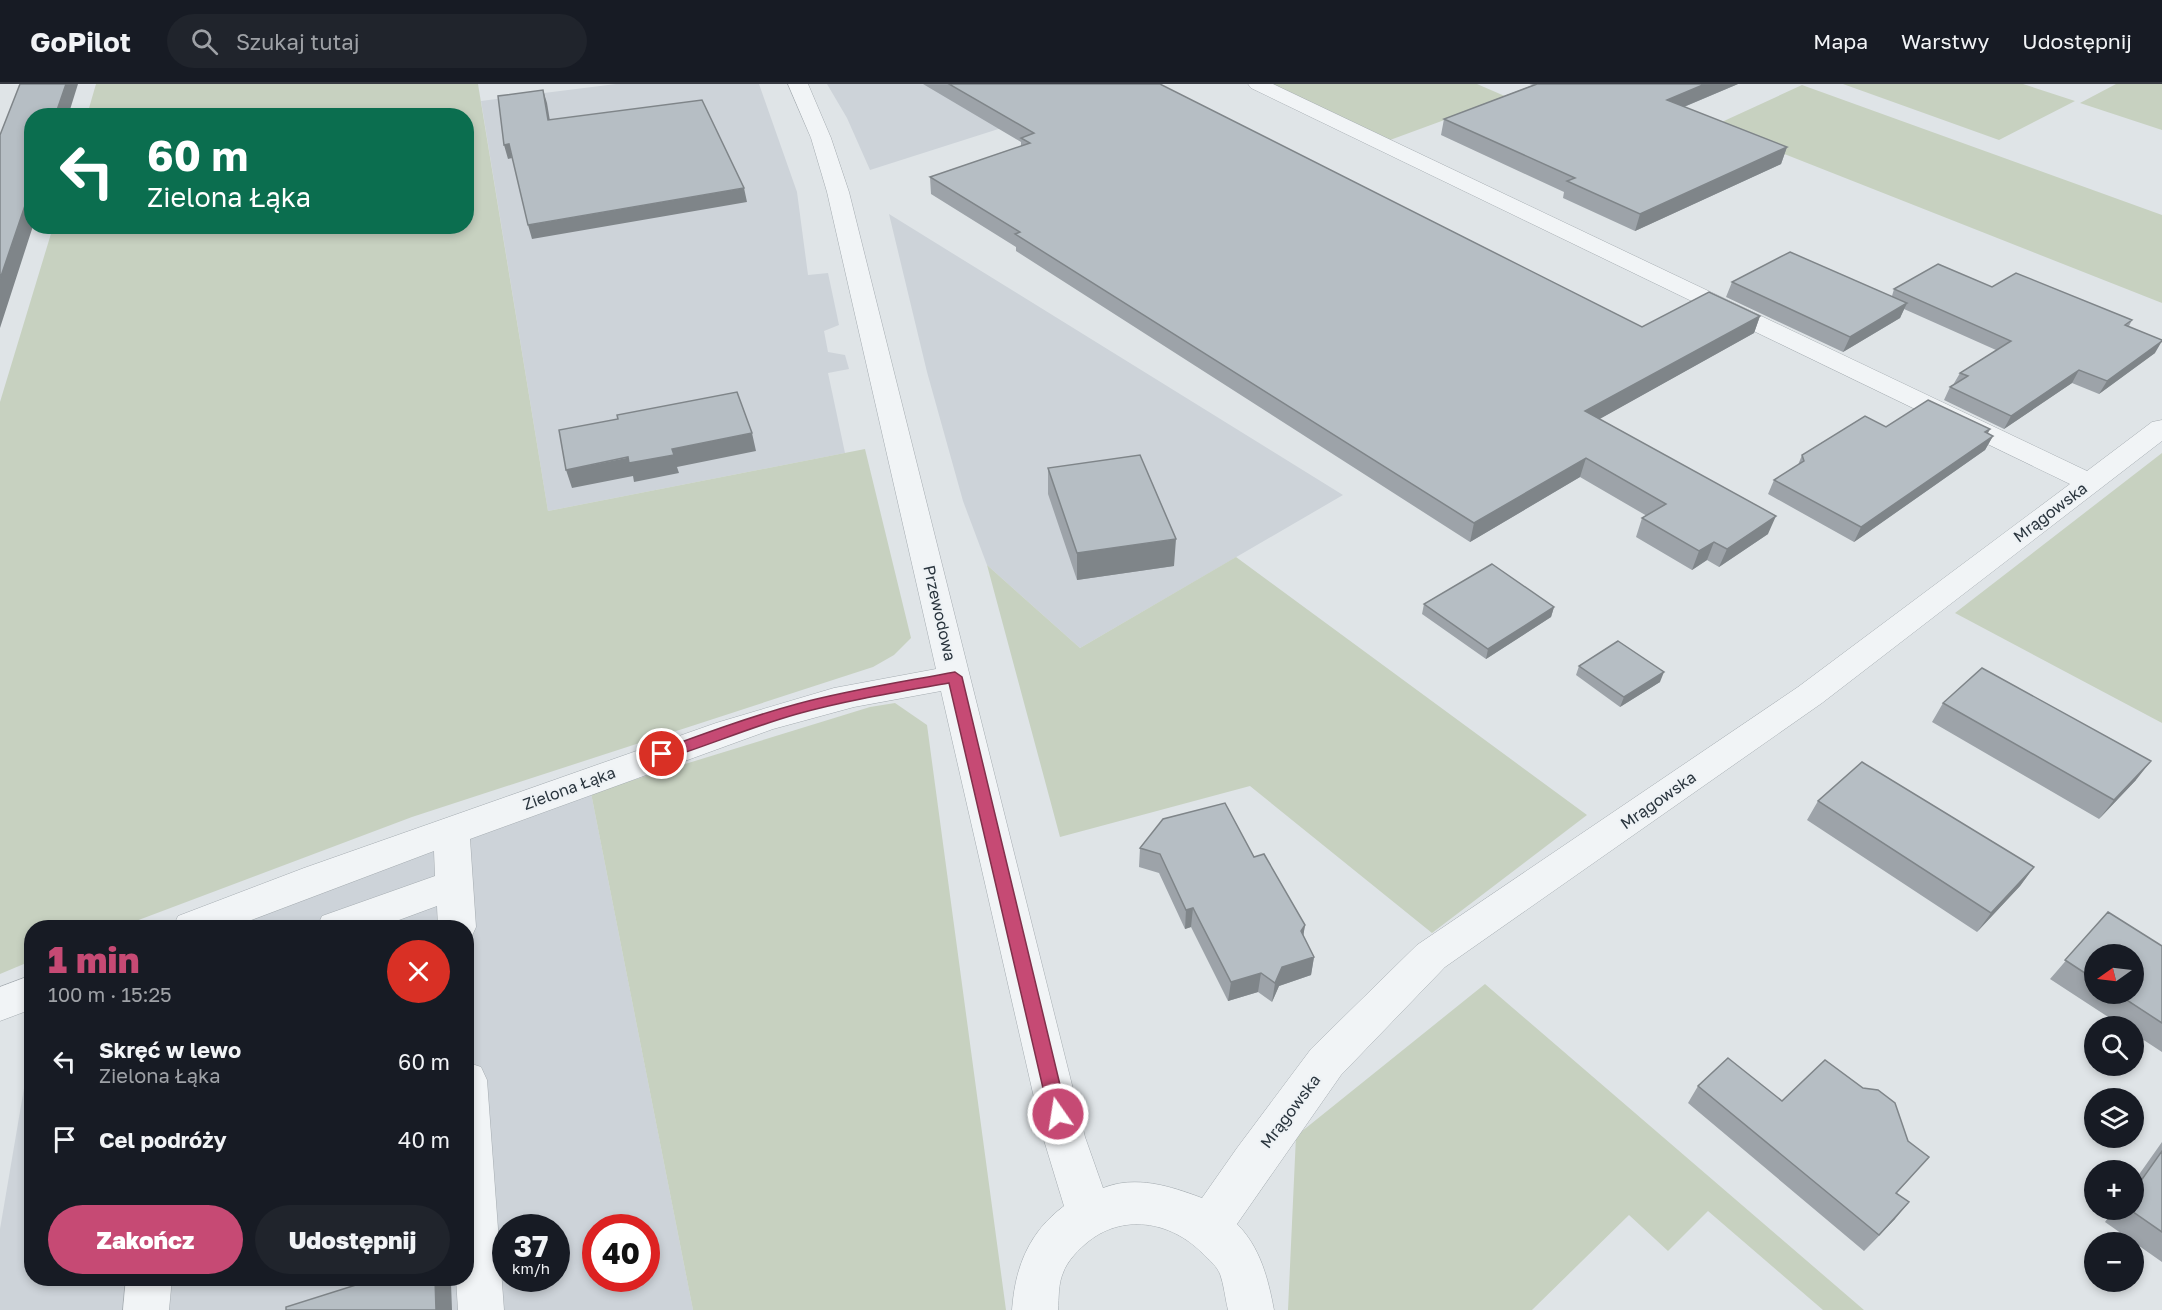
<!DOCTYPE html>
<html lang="pl">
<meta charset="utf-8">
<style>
body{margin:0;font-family:"Golos Text",sans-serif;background:#20242c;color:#f1f3f6;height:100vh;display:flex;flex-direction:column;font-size:22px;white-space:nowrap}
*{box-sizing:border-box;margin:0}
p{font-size:20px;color:#9ea1a6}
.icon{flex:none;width:33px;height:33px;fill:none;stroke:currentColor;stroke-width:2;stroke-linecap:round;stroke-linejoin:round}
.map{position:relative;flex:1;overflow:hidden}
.side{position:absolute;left:24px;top:836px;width:450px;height:366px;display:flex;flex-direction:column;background:#171b24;border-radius:24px;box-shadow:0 3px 9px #0003}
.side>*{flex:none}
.guide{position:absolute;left:24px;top:24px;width:450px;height:126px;border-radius:24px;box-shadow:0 3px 9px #0003;background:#0b6e4f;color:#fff;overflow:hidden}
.needle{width:39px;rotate:256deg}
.fabs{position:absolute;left:2084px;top:860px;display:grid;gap:12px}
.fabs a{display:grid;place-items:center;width:60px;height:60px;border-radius:50%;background:#171b24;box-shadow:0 3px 9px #0003;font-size:30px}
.speed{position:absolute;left:492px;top:1130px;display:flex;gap:12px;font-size:30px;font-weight:700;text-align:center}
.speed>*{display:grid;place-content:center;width:78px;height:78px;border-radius:50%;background:#171b24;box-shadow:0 3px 9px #0003;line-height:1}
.speed small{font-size:15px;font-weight:400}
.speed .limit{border:9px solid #d22;background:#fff;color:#111}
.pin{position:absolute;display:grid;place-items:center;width:51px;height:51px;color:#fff;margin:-26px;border:3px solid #fff;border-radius:50%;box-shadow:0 2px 6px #0007}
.me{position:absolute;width:66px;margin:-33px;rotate:347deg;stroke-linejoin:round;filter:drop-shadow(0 0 4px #0008)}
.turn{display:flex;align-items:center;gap:21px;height:126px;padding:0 24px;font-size:27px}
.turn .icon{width:78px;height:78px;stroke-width:2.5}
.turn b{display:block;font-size:42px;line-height:51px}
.round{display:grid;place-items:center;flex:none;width:63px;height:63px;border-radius:32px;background:#20242c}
.overview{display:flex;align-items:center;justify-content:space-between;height:102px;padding:0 24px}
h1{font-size:36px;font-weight:800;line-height:45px;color:#c64a74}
.cta{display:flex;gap:12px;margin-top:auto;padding:12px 24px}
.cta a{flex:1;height:69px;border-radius:36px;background:#c64a74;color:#fff;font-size:24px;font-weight:800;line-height:69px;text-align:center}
.cta a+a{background:#20242c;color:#f1f3f6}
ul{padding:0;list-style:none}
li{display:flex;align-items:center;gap:18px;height:78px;padding:0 24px}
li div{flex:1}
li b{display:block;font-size:22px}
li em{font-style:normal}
header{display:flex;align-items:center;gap:36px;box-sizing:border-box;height:84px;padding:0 30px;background:#171b24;border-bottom:2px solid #363941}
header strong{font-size:28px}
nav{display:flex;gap:33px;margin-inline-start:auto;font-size:21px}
.search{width:420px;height:54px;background:#20242c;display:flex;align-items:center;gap:15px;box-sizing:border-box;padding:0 21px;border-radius:33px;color:#9ea1a6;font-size:22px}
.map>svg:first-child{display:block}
.built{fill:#cdd3d9;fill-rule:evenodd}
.green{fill:#c7d1c0}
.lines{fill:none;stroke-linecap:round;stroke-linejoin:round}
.minor-casing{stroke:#a5acb1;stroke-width:1}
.minor{fill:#f1f4f6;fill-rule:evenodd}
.wall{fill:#9da3a9;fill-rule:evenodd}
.shaded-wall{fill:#7f8589}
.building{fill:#b6bec4;stroke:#7f8589;stroke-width:1.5}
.route{fill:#c64a74;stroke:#81304b;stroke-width:1.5}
.labels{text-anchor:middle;stroke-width:4.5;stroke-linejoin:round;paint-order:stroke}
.street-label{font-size:16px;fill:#29343d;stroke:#eef2f5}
</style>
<header>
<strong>GoPilot</strong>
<div class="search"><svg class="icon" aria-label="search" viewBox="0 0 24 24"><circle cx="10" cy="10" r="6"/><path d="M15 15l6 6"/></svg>Szukaj tutaj</div>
<nav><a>Mapa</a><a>Warstwy</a><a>Udostępnij</a></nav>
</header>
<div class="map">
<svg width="2162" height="1226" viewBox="0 0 2162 1226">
<rect width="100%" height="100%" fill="#dfe4e7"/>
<path class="built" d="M616 0H759L797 108 808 191 828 189 839 241 824 247 828 268 845 271 849 285 828 289 845 369 548 427 481 17Z
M827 0H1003L1052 28 870 86 847 34Z
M889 130 1343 411 1080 564 987 481 963 417 927 288Z
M591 709 693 1226H0V1145L31 963 32 1194H466V843H229L278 820ZM506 1143H556V1194H506ZM596 1143H646V1194H596Z"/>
<path class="green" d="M96 0H478L548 427 865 365 911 554 894 571 873 583 412 733 120 843H32L31 877 0 890V318L53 143 466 142V32L87 31Z
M1272 0H1477L1507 13 1390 56Z
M1843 0H2023L2075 17 1999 56Z
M2116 0H2162V46L2080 19Z
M1802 1 2162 131V219L1713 42Z
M2162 369V639L1955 529Z
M1236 473 1587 731 1432 849 1250 702 1060 753 987 481 1080 564Z
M895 619 927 641 1006 1226H693L591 709 870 623Z
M1485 900 1864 1226H1823L1708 1127 1668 1167 1629 1131 1532 1226H1288L1296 1052Z"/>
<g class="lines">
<g class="minor-casing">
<path id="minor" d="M788 0H808L831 54 849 108 1085 1053 1103 1104C1136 1091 1170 1102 1202 1114L1237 1064 1311 965 1417 861 1798 603 2070 400 1251 4 1248 0H1273L2087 387 2152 338 2162 336V357L1822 619 1445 883 1341 991 1237 1140C1260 1163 1268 1194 1274 1226H1228C1225 1214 1224 1201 1220 1190 1217 1183 1211 1177 1205 1172 1175 1139 1126 1128 1089 1157 1079 1165 1067 1177 1063 1189 1058 1200 1059 1214 1058 1226H1012C1015 1183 1029 1148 1064 1122L1043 1053 941 607 854 623 773 645 470 755 476 843 471 854 466 855V843H438L437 822 380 843H317L322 832 435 792 434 767 233 843H173L178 832 304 784 716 639 834 604 936 585 827 108 811 54Z
M32 891V925L0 937V903Z
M466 978 481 983 487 996 504 1226H458L456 1194H466Z
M126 1194H172L169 1226H123Z"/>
</g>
<use href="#minor" class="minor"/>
</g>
<path class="wall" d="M923 0H1160L1642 243 1760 232 1754 249 1599 335 1768 450 1719 483 1707 476 1692 486 1636 453 1642 434 1647 432 1580 393 1470 458 1016 167V163L931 110 930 93 1021 62V58Z
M1529 0H1738L1684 23 1787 63 1781 80 1635 147 1563 114 1564 108 1441 51 1444 35 1533 1Z
M1732 198 1892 212 1894 205 1992 203 2132 236 2129 242 2155 269 2099 310 2072 299 2004 345 1944 316 1950 303 1953 301 1960 289 1996 266 1904 225 1900 234 1843 268 1726 213Z
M1886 343 1988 349 1993 352 1985 366 1854 458 1768 410 1774 396 1798 381 1802 371Z
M1048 384 1174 482 1077 496 1048 410Z
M1424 520 1554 523 1551 533 1486 575 1422 530Z
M1579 582 1660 598 1620 623 1576 591Z
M1943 619 2136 696 2099 735 1932 638Z
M1818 717 2034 783 2020 802 1977 848 1807 736Z
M1140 764 1254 773 1305 841 1303 852 1314 873 1311 891 1279 902 1272 918 1258 908 1228 917 1191 843 1185 845 1159 789 1139 783Z
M2108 828 2162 862V968L2133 949V942H2122L2050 895ZM2094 870H2133V909H2094Z
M1698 1002 1782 1017 1863 1004 1914 1090 1897 1109 1895 1135 1864 1167 1688 1019Z
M2162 1058V1178L2105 1138 2114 1125H2133V1099Z"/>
<path class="shaded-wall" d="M66 0H78L68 32H55Z
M1705 0H1738L1662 32 1667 16Z
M543 6 547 19 552 49 548 36Z
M509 60 512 74 508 75 504 61Z
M1787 63 1781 80 1635 147 1640 130Z
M32 101V142H33L0 244V195Z
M744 104 747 118 532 155 528 141Z
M1907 219 1900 234 1843 268 1850 253Z
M1760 232 1754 249 1580 346 1585 327Z
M2162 257 2155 269 2099 310 2107 297Z
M2079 286 2072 299 2004 345 2011 332Z
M1990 345 1983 359 1993 352 1985 366 1854 458 1861 443Z
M752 349 756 367 677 383 679 389 634 398 633 392 572 404 566 386Z
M1586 374 1580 393 1470 458 1474 439Z
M1776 432 1768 450 1719 483 1727 465Z
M1176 455 1174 482 1077 496V469Z
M1714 458 1707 476 1692 486 1699 467Z
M1554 523 1551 533 1486 575 1488 565Z
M1664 588 1660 598 1620 623 1624 613Z
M2151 677 2136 696 2099 735 2114 716Z
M2034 783 2020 802 1977 848 1991 829Z
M1193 824 1191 843 1185 845 1186 826Z
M1305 841 1302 860 1301 847Z
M1314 873 1311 891 1279 902 1272 918 1275 899 1282 883Z
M1261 889 1258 908 1228 917 1231 898Z
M1909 1118 1895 1135 1864 1167 1879 1151Z
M435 1194H447L451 1199 452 1226H436Z"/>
<path class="building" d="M20 0H66L55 32H32V101L0 195V51Z
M949 0H1160L1642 243 1709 208 1760 232 1585 327 1776 432 1727 465 1714 458 1699 467 1642 434 1666 420 1586 374 1474 439 1015 150 1020 148 930 93 1030 59 1021 54 1034 49Z
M1537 0H1705L1667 16 1787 63 1640 130 1567 97 1575 94 1444 35Z
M543 6 548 36 702 16 744 104 528 141 509 60 504 61 498 12Z
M1790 168 1907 219 1850 253 1732 198Z
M1938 180 1992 203 2016 189 2132 236 2125 241 2162 256V257L2107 297 2079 286 2011 332 1950 303 1968 292 1960 289 2011 257 1894 205Z
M737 308 752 349 672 365 674 371 629 379 628 373 566 386 559 346 618 335 617 331Z
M1928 316 1990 345 1985 348 1993 352 1861 443 1774 396 1804 377 1802 371 1865 332 1886 343Z
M1140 371 1176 455 1077 469 1048 384Z
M1492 480 1554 523 1488 565 1424 520Z
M1618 557 1664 588 1624 613 1579 582Z
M1982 584 2151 677 2114 716 1943 619Z
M1862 678 2034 783 1991 829 1818 717Z
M1225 719 1254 773 1264 770 1305 841 1301 847 1314 873 1282 883 1275 899 1261 889 1231 898 1193 824 1186 826 1160 770 1140 764 1163 735Z
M2108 828 2162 862V939L2116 909H2133V870H2094V895L2065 876Z
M1728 974 1782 1017 1825 976 1863 1004 1878 1006 1895 1019 1908 1057 1929 1073 1896 1109 1909 1118 1879 1151 1698 1002Z
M2162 1067V1148L2129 1125H2133V1108Z
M378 1194H435L436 1226H286V1223Z"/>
<path class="route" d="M955 588 962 593 1067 1030 1064 1036 1058 1038 1052 1036 1049 1030 949 599C898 608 847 616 797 630 751 643 707 662 662 676L655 670 657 667C703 650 749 633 797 620 849 606 902 598 955 588Z"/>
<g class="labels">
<g class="street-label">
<text transform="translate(2050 428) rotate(-37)" y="6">Mrągowska</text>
<text transform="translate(940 529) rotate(77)" y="6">Przewodowa</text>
<text transform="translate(569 704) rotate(-20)" y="6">Zielona Łąka</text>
<text transform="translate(1658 716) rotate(-35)" y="6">Mrągowska</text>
<text transform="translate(1290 1027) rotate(-53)" y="6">Mrągowska</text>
</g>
</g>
</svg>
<div class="fabs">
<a><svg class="needle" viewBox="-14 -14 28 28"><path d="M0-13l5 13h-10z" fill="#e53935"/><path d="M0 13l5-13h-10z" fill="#9ea1a6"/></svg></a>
<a><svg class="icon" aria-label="search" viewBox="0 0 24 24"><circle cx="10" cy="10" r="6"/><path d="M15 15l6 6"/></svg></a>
<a><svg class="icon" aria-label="layers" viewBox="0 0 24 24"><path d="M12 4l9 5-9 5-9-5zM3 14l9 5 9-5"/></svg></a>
<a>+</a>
<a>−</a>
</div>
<div class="speed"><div>37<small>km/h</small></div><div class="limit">40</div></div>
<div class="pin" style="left:662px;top:670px;background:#d93025"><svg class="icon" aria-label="arrive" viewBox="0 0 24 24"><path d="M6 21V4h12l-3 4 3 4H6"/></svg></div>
<svg class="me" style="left:1058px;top:1030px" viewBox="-20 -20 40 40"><circle r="17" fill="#c64a74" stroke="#fff" stroke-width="3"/><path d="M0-11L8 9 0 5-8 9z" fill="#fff"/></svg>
<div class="guide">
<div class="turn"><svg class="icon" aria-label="left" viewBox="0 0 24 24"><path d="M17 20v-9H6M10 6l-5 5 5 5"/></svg><div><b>60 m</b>Zielona Łąka</div></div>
</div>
<section class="side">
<div class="overview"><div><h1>1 min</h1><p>100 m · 15:25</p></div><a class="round" style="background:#d93025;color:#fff"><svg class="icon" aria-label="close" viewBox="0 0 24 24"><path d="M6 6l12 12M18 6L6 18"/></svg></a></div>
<ul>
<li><svg class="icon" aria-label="left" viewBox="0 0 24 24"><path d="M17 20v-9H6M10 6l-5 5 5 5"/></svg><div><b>Skręć w lewo</b><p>Zielona Łąka</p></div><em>60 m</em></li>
<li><svg class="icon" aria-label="arrive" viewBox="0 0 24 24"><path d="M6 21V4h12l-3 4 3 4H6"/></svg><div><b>Cel podróży</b></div><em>40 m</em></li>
</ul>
<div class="cta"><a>Zakończ</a><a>Udostępnij</a></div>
</section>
</div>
